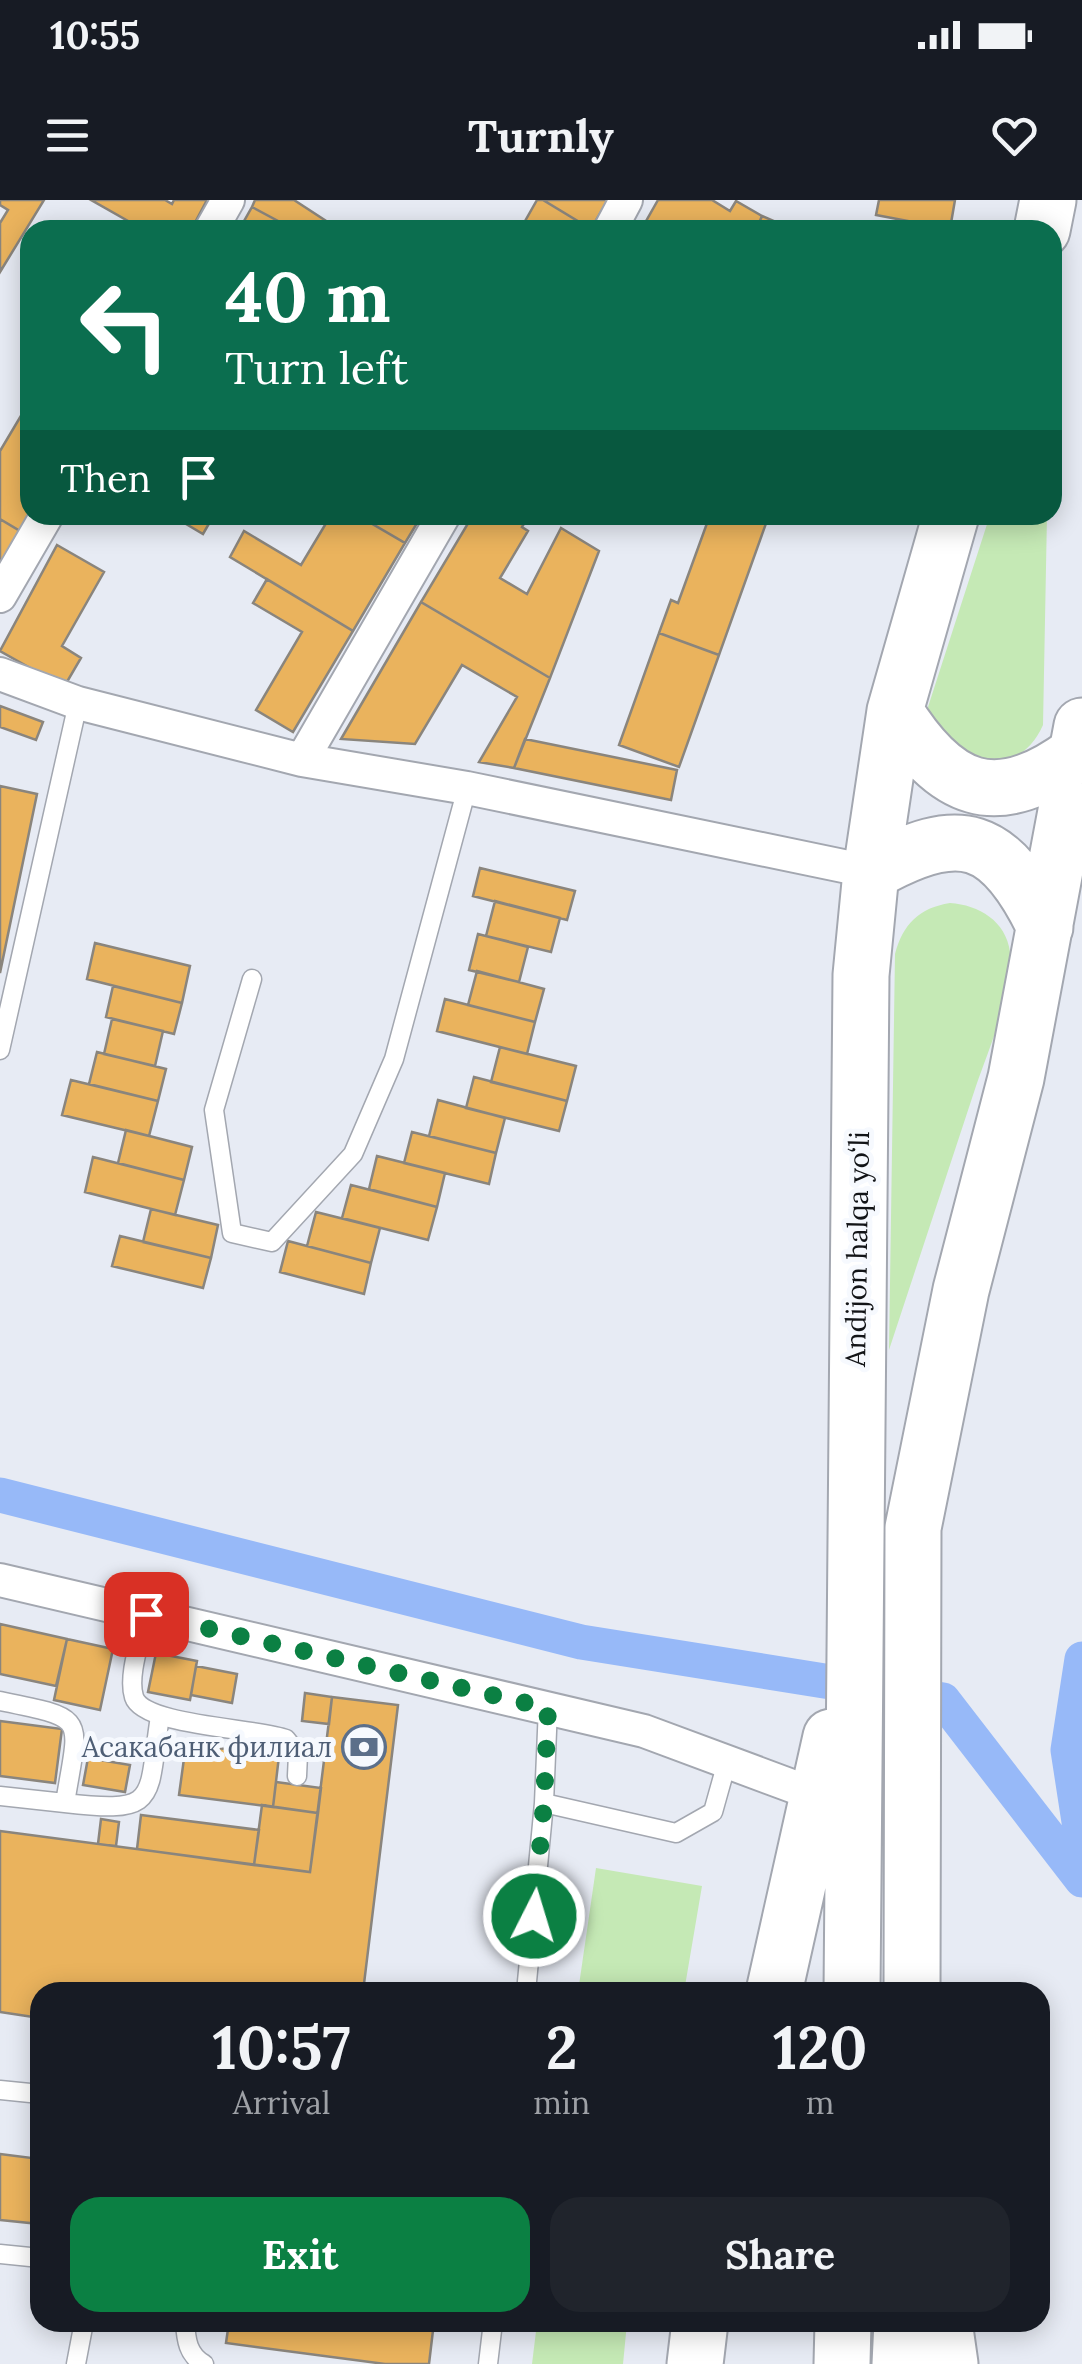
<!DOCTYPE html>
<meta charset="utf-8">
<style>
body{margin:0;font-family:Lora,serif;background:#20242c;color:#f1f3f6;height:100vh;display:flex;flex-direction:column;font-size:38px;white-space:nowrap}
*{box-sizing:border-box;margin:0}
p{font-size:32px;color:#9ea1a6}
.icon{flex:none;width:55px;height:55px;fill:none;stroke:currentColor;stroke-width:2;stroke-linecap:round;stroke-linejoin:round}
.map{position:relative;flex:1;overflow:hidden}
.drawer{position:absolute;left:30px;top:1782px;width:1020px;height:350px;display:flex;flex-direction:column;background:#171b24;border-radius:30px;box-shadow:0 5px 25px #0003}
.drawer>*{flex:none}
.hud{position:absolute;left:20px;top:20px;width:1042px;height:305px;border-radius:30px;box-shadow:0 5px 25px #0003;background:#0b6e4f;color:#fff;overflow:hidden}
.pin{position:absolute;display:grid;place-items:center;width:85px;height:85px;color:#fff;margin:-42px;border-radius:20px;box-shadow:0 5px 15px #0006}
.me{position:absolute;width:110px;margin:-55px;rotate:5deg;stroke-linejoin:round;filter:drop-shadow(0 0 8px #0008)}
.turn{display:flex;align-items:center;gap:35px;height:210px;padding:0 40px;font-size:45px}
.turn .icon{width:130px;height:130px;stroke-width:2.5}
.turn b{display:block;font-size:70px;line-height:85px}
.then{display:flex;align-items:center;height:95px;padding:0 40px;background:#0003;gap:20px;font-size:38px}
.eta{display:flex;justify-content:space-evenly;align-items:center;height:170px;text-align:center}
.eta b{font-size:60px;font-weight:800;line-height:70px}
.cta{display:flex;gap:20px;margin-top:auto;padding:20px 40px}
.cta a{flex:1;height:115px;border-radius:30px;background:#0b8043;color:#fff;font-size:40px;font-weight:800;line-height:115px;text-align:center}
.cta a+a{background:#20242c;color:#f1f3f6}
.status{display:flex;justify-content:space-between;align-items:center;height:70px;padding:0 50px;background:#171b24;direction:ltr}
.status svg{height:28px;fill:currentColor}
header{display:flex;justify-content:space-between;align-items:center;height:130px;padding:0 40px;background:#171b24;font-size:45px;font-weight:800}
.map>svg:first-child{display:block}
.green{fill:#c5e9b5}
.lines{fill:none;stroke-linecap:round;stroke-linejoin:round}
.canal{stroke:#97b9f8;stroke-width:35}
.building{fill:#eab35d;stroke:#8a857d;stroke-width:2.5}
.lane-casing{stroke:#a3a7b0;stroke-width:21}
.street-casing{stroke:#a3a7b0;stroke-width:36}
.highway-casing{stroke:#a3a7b0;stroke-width:59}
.lane{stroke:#fff;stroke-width:18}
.street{stroke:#fff;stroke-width:32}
.highway{stroke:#fff;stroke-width:55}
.route{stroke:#0b8043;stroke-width:18;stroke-dasharray:0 32.4}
.labels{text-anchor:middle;stroke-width:10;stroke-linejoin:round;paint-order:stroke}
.street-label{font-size:28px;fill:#121417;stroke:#f6f9fe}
.service-label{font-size:28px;fill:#4e5e75;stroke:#f6f9fe;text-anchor:end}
</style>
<div class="status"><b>10:55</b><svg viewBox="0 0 49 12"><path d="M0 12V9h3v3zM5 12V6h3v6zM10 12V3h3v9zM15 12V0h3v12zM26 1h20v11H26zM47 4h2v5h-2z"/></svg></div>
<header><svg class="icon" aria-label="menu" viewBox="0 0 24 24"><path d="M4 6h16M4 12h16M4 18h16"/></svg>Turnly<svg class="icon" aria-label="heart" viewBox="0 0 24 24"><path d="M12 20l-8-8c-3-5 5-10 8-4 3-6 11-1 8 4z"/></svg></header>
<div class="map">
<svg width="1082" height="2164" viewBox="0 0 1082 2164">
<rect width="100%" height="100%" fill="#e7ebf4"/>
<path class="green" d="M990 315H1047L1043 525C1029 556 1010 561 978 566L930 523 928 507Z
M950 703C979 705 1006 721 1010 752 1015 789 988 851 976 886 947 974 918 1062 889 1150L895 754C903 724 919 708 950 703Z
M596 1668 702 1686 684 1792H578Z
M537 2123H627L623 2164H532Z"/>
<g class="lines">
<path class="canal" d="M0 1295 581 1442 943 1500 1082 1680
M1082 1459 1068 1550 1082 1641"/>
</g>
<path class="building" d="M0 0H44L0 72V23L8 10 0 5Z
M91 0H165L172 4 174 0H207L191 30H144Z
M255 0H294L340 30H295L252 7Z
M537 0H543L591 29 520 30Z
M543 0H608L591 29Z
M658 0H712L730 11 736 1 762 16 756 30H641Z
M879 0H955L950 29 876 15Z
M252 7 295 30H239Z
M762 16 794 30H756Z
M25 209 30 212V314L20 331 0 319V251Z
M171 315H214L203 334Z
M331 315H357L405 343 353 431 230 357 244 331 301 365Z
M357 315H422L405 343Z
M473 315H529L522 327 528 331 500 378 527 394 561 328 599 351 550 478 421 402Z
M710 315H769L719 455 659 433 671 400 678 403Z
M0 319 20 331 0 365Z
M57 345 104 372 62 446 81 458 64 487 0 451Z
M267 379 353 431 293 532 256 510 302 432 253 403Z
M421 402 550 478 514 568 479 562 517 497 462 465 415 544 341 539Z
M659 433 719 455 679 567 619 545Z
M0 506 43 522 36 540 0 527Z
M525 539 677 570 671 600 514 568Z
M0 586 37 594 0 773Z
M480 668 575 691 567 720 473 696Z
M495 701 560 718 551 752 486 736Z
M478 734 528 747 519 782 469 770Z
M95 743 190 766 182 803 87 779Z
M477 771 544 789 535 822 468 805Z
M113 786 182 803 174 834 106 817Z
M445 799 535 822 527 854 437 831Z
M112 819 163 831 155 866 104 854Z
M500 847 576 866 567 901 491 882Z
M97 852 166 869 158 901 89 884Z
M474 877 567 901 559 931 466 908Z
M71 880 158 901 149 936 62 915Z
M438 900 505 918 496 953 429 936Z
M126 930 192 947 184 980 118 963Z
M412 932 496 953 489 984 404 963Z
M377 956 445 973 437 1007 369 989Z
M93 957 184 980 175 1015 85 992Z
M351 985 437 1007 428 1040 342 1018Z
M151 1009 218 1025 211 1058 143 1042Z
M316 1012 380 1028 371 1063 307 1046Z
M120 1036 211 1058 203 1088 112 1066Z
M288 1041 371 1063 364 1094 280 1072Z
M0 1424 67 1439 56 1486 0 1474Z
M67 1439 113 1449 100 1510 54 1500Z
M156 1453 197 1461 190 1500 148 1492Z
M196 1466 237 1474 232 1503 191 1495Z
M305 1493 332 1497 329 1524 302 1521Z
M332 1497 398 1505 363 1792H40V1818L0 1812V1631L310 1672Z
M0 1521 62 1529 55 1583 0 1576Z
M186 1544 279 1556 273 1607 179 1595Z
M88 1558 130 1565 125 1592 83 1585Z
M276 1582 321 1588 318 1613 273 1607Z
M262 1605 318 1613 310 1672 254 1665Z
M141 1615 259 1630 254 1665 137 1649Z
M101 1619 119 1622 116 1646 98 1644Z
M0 1954 40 1959V2024L0 2020Z
M229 2122H434L429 2164H385L226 2143Z"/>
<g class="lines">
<g class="lane-casing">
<path id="lane" d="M252 779 214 910 232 1033 272 1042 353 954 394 859 467 588
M0 850 78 503
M146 1413C142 1436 127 1475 134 1497 143 1526 257 1528 286 1539L298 1554 297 1576
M0 1501C90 1519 79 1516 65 1603L0 1596
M65 1603C160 1614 147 1601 160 1516
M544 1603 676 1633 713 1612 727 1562
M526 1792 544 1603 548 1507
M0 1890 40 1894
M0 2054 40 2058
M185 2122C186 2140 188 2155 204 2164
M76 2164 84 2122
M488 2164 493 2122"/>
</g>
<g class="street-casing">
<path id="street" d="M211 30 228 0
M610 30 626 0
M0 396 47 315
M0 474 78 503 302 560 467 588 872 672
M302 560 444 315
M0 1380 644 1531 819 1596"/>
</g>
<g class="highway-casing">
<path id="highway" d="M1042 30 1048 0
M895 511C945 591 995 614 1076 554
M872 672C960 622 1000 634 1045 727
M774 1792 831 1537
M852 1792 861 775 871 672 895 511 951 315
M912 1792 913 1328 961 1090 1016 878 1082 526
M944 2122 950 2164
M695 2164 700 2122
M842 2164 843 2122
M900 2164 902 2122"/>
</g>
<use href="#lane" class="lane"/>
<use href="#street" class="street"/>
<use href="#highway" class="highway"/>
</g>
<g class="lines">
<path class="route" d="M146 1414 548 1508 544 1603 534 1716"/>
</g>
<defs>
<g id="bank-ring" transform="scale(2.25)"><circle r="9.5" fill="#f6f9fe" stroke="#5c6f8a" stroke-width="1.5"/><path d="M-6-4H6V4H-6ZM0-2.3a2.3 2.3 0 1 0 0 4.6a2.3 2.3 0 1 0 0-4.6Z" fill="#5c6f8a"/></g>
</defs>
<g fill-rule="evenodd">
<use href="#bank-ring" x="364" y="1547"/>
</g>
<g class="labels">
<g class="street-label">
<text transform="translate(857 1049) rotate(-89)" y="10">Andijon halqa yo‘li</text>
</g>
<g class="service-label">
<text x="332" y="1557">Асакабанк филиал</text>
</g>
</g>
</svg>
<div class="pin" style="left:146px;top:1414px;background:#d93025"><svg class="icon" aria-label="arrive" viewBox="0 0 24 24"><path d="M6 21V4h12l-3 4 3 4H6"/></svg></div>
<svg class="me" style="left:534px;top:1716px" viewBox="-20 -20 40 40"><circle r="17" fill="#0b8043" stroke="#fff" stroke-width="3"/><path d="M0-11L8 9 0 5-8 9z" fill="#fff"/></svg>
<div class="hud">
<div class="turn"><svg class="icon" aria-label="left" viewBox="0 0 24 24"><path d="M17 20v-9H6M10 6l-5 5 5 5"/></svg><div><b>40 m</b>Turn left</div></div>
<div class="then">Then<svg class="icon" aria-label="arrive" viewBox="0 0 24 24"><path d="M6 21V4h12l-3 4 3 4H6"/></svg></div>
</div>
<section class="drawer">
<div class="eta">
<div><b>10:57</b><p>Arrival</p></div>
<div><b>2</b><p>min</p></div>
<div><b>120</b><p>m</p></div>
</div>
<div class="cta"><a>Exit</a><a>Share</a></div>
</section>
</div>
